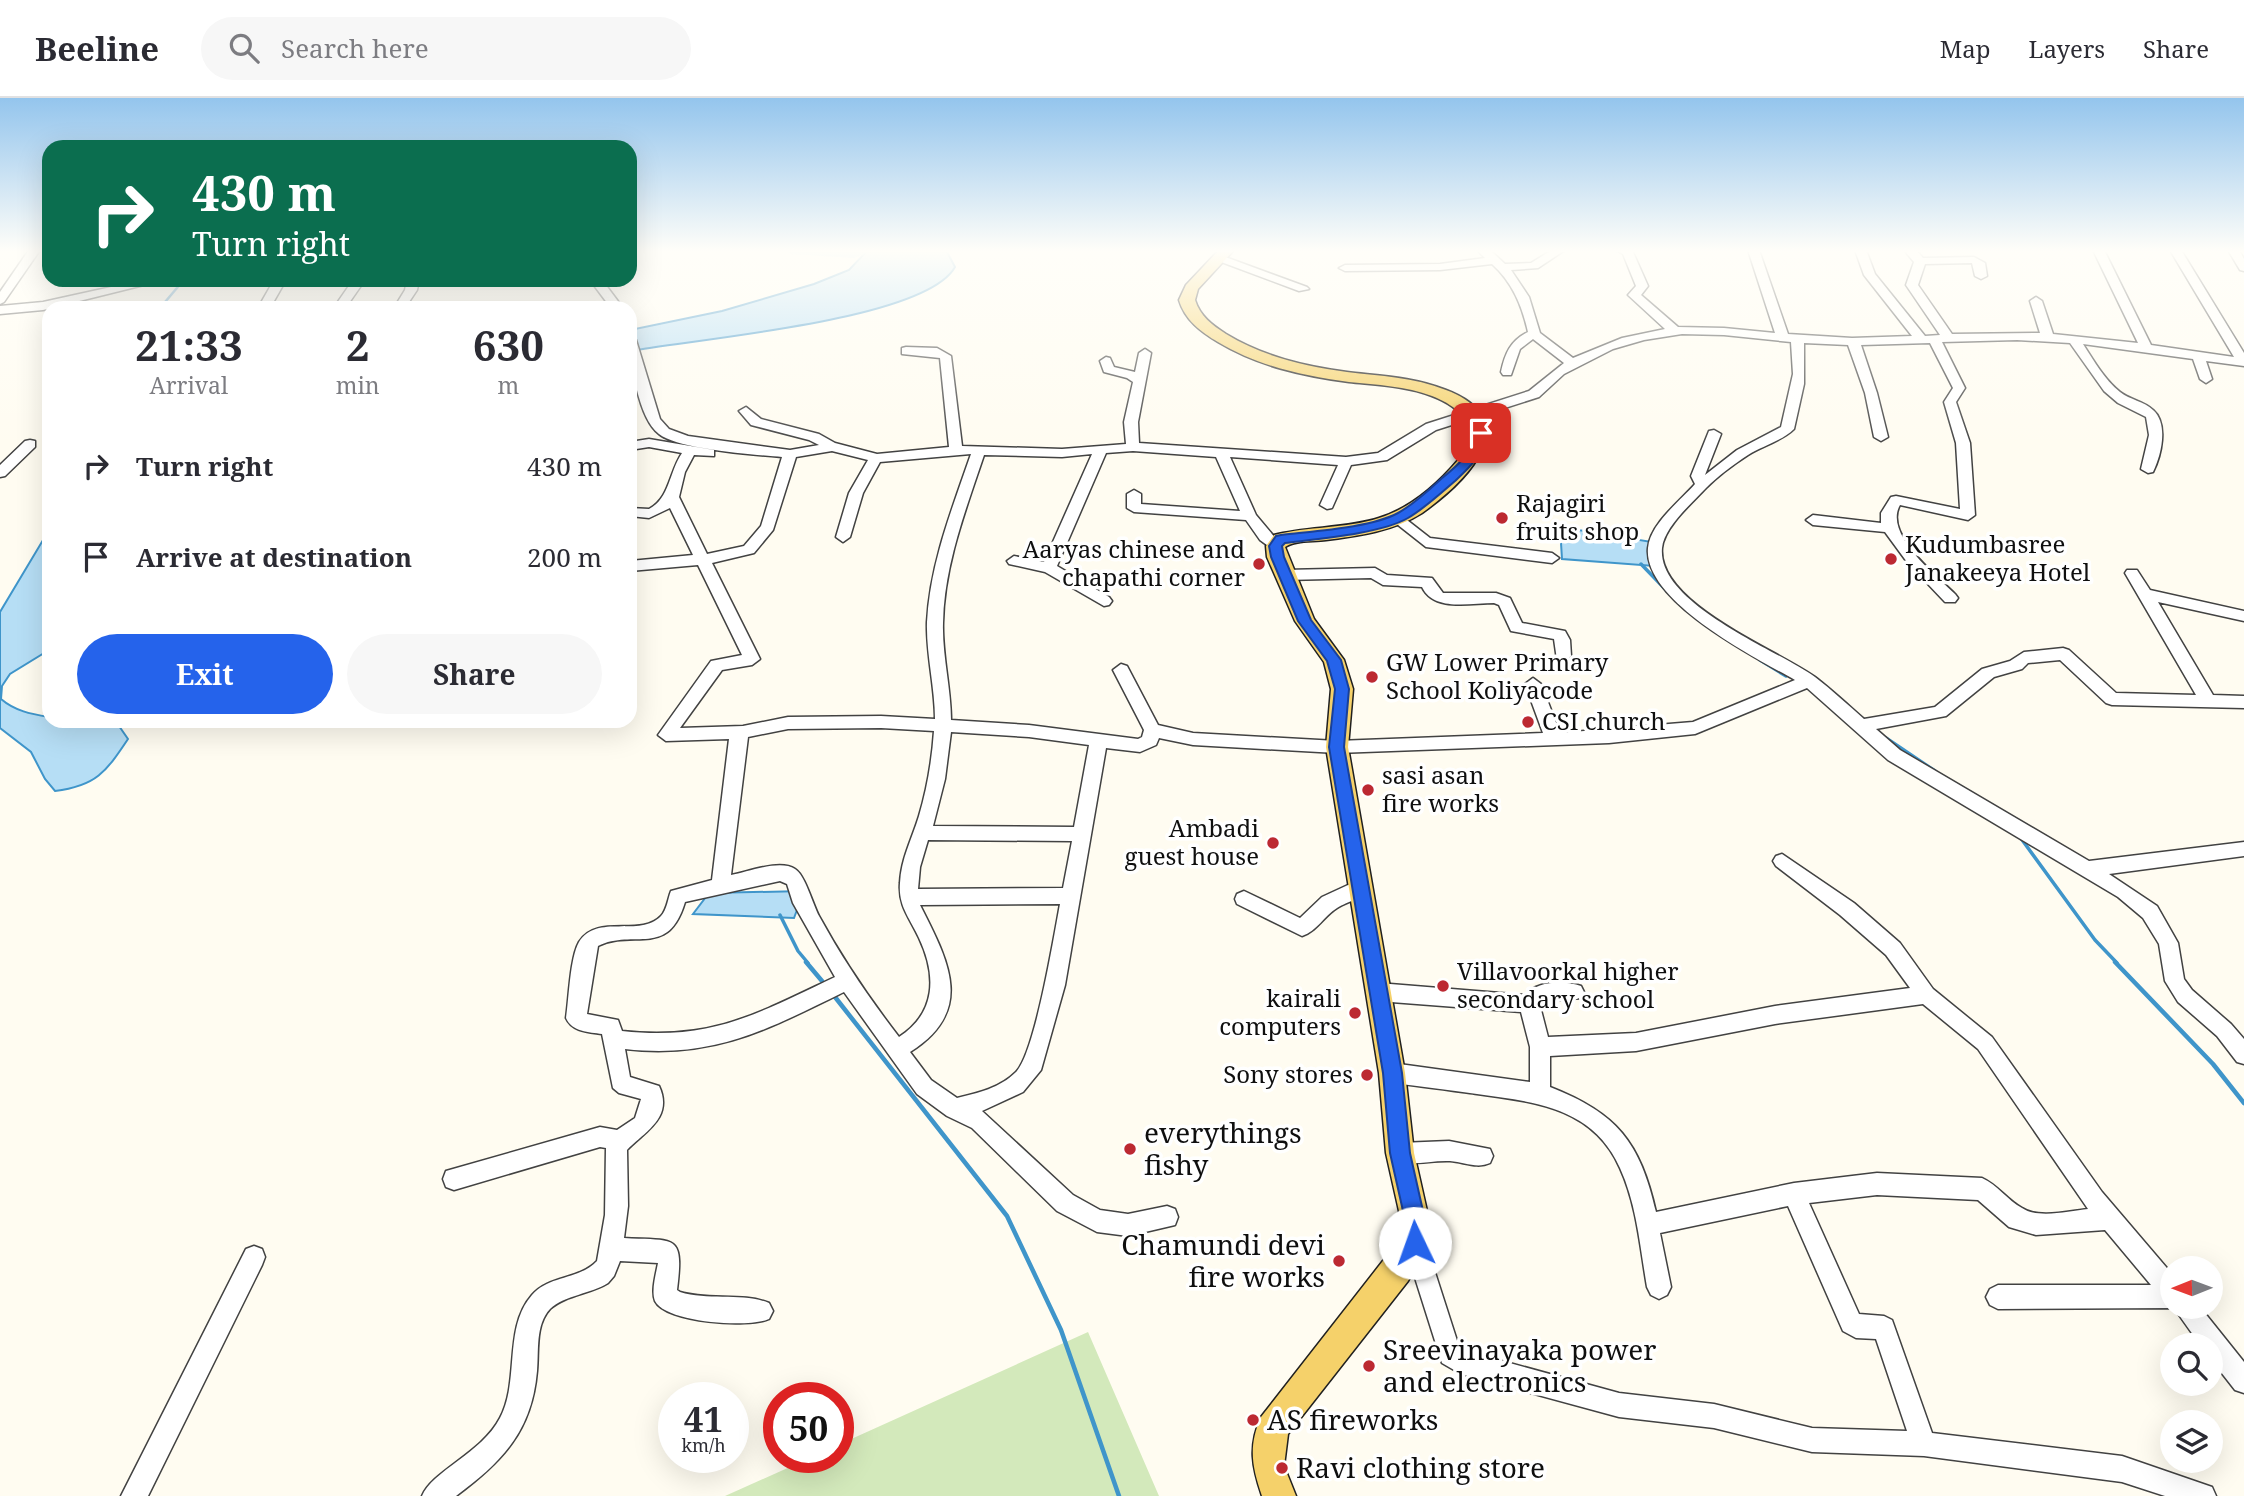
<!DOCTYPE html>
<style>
body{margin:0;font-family:"Noto Serif",serif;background:#f7f7f7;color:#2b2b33;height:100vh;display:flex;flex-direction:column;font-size:26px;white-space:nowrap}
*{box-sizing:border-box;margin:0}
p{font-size:23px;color:#7c7c81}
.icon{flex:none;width:38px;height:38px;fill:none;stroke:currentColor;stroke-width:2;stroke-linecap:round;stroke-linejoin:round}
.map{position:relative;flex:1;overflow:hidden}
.drawer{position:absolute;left:42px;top:203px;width:595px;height:427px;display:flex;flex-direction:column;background:#fff;border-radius:21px;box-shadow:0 7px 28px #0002}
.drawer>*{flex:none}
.banner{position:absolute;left:42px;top:42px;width:595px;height:147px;border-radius:21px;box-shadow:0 7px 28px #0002;background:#0b6e4f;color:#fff;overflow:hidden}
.needle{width:46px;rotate:269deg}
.controls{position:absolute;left:2160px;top:1158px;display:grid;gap:14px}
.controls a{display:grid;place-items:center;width:63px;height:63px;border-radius:50%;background:#fff;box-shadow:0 7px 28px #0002;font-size:35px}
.speed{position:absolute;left:658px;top:1284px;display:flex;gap:14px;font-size:35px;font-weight:700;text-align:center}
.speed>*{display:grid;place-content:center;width:91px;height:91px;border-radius:50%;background:#fff;box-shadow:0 7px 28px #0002;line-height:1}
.speed small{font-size:18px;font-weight:400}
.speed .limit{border:10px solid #d22;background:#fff;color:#111}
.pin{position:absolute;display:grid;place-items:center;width:60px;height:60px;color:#fff;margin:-30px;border-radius:14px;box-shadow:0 4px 10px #0006}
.me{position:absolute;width:77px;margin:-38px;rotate:357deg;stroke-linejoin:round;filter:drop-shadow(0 0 5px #0008)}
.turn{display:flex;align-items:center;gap:24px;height:147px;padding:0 35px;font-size:32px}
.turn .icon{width:91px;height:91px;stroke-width:2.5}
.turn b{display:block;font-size:49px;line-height:60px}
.eta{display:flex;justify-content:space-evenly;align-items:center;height:119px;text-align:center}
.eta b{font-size:42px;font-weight:700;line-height:49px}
.primary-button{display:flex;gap:14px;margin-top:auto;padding:14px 35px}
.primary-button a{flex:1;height:80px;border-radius:42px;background:#2563eb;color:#fff;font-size:28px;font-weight:700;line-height:80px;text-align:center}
.primary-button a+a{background:#f7f7f7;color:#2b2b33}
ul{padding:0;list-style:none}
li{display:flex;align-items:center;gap:21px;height:91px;padding:0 35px}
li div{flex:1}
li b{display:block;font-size:26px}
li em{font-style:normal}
header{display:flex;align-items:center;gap:42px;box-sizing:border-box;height:98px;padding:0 35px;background:#fff;border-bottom:2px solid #e1e1e2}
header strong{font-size:33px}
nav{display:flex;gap:38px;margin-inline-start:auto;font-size:24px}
.search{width:490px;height:63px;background:#f7f7f7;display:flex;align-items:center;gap:18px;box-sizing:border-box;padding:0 24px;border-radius:38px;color:#7c7c81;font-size:26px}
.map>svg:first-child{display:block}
.green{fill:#d3e9bb}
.water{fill:#b6def5;stroke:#3f95ca;stroke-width:2}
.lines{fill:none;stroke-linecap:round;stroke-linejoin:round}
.stream-far2{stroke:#3f95ca;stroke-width:2.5}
.stream-far1{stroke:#3f95ca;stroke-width:3.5}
.stream{stroke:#3f95ca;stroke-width:4.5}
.river{fill:#b6def5;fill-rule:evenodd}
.minor-casing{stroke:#424242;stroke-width:3}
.major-casing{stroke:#202020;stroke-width:3}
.minor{fill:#fff;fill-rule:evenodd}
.major{fill:#f5d16a;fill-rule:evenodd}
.route{fill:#2563eb;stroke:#184099;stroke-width:2}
.poi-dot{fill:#bc2932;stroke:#fff;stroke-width:2.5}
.labels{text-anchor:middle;stroke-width:7;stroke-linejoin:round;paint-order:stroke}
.poi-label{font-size:24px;fill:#0f0f0f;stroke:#fff;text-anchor:start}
.near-poi-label{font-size:28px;fill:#0f0f0f;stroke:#fff;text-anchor:start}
</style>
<header>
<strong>Beeline</strong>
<div class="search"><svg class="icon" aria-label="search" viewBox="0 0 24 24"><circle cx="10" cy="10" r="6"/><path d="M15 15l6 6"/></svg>Search here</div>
<nav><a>Map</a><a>Layers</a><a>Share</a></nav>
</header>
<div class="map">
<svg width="2244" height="1398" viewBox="0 0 2244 1398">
<rect width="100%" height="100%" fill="#fffcf1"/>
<path class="green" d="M1088 1234 1159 1398H725L810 1360H838V1347Z"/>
<path class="water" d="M868 152H946L955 169C925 223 693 241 630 253V232L722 213 814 186 849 172Z
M1560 429 1652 444 1654 468 1562 461Z
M49 432V552L10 576 2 588 1 601C15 613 31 616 49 619V623H108L119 628 128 641C106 674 96 688 55 693L45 681 31 654 0 630V514Z
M804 793 794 820 693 816 709 795Z"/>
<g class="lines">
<path class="stream-far2" d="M160 210 182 184H165"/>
<path class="stream-far1" d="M1641 466 1667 493
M1760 562 1786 578
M1886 640 1935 673
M2020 739 2095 842 2117 865
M780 817 798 853 808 865"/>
<path class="stream" d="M806 864 822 883
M2115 864 2213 966 2244 1005
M835 899 1007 1118 1061 1232 1119 1398"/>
<path class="river" d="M784 152H873L854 160 791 156Z"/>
<g class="minor-casing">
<path id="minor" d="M29 152H40L4 204 0 206V194Z
M1477 152H1490L1505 166 1531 165 1552 152H1565L1538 170 1511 172 1529 199 1540 235 1573 260 1622 240 1665 231 1628 197 1636 188 1623 156 1616 152H1632L1648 188 1641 197 1678 229 1724 230 1775 235 1748 152H1759L1788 236 1852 240 1912 238 1864 177 1855 152H1866L1875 176 1925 238 1940 237 1906 187 1914 164 1904 152H1916L1923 160 1974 159 1985 165 1987 178 1981 181 1975 178 1972 165 1925 166 1918 187 1952 236 2040 235 2030 203 2036 199 2042 203 2053 236 2138 245 2093 152H2104L2151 247 2234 259 2170 152H2181L2244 255V268L2206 263 2212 281 2206 285 2200 281 2193 261 2083 246C2094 263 2104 281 2120 294 2130 302 2144 303 2153 312 2169 326 2161 358 2153 374L2148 375 2141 371 2149 337 2146 319 2118 305 2104 293 2070 245 2017 242 1942 244 1965 290 1956 304 1970 345 1975 417 1968 422 1900 407C1883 436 1937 478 1955 496L1958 500 1955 504H1945L1907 464 1885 434 1813 427 1806 422 1813 417 1881 425V415L1891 399 1896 398 1960 411 1956 345 1944 304 1953 290 1930 245 1861 247 1877 295 1888 339 1881 343 1874 339 1865 295 1848 247 1804 245V286L1794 331C1782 343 1762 348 1748 357 1734 366 1717 379 1706 390 1692 405 1664 429 1662 450 1657 506 1778 552 1815 579 1832 592 1848 607 1864 621L1935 609 1982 571 2010 563 2024 554 2063 550 2069 552 2116 595 2196 597 2125 475 2127 472H2137L2150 492 2244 513V523L2158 504 2213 597 2244 598V610L2112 607 2106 605 2060 562 2028 565 2022 571 1994 579 1946 618 1876 631 1900 652 2089 763 2244 744V758L2109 776 2157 808 2178 845 2184 881 2192 892 2231 926 2244 941V966L2237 964 2217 938 2178 904 2165 883 2159 846 2143 820 2118 799 1888 662 1807 590 1695 636 1609 645 1337 655 1193 647 1159 640 1156 647 1140 654 1106 650 1065 887 1041 972 1023 994 982 1013 1073 1097 1100 1112 1128 1116 1167 1108 1175 1111 1178 1119 1175 1127 1128 1138 1097 1134 1057 1113 972 1030 947 1018 917 996 844 894C766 932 714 961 625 951L630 979 659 988C674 1020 644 1034 627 1052L628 1108 624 1140C676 1143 684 1135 677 1192L680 1194C709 1203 742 1194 769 1205L773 1213 769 1221C749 1230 666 1225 655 1203 651 1193 656 1176 658 1165L620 1163 614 1178 608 1185C591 1196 565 1197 550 1211 535 1227 539 1253 537 1273 532 1333 502 1364 456 1398H422C432 1373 482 1355 500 1320 520 1283 503 1230 532 1197 549 1177 579 1182 597 1163L605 1117 606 1050 600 1049 454 1092 446 1089 443 1081 446 1073 600 1029 617 1032 635 1020 641 1001 619 995 613 990 602 936C589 934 572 934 566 920 569 900 570 860 579 844 597 815 640 840 661 818 667 812 668 800 671 793L712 782 729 641 666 643 658 637 711 563 742 557 698 467 630 473V463L693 457 670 410 649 420 630 418V410L649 411C670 400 669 374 682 355L649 349 630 352V344L649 341 714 352V358L694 357 685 374 679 399 707 456 744 448 761 428 782 359C756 357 677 351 659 336 638 320 630 263 630 238L636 242 660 321 669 331 688 338 790 352 819 347 809 342 751 327 739 313 746 309 761 321 819 336 835 345 877 356 949 349 940 260 902 256V250L906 249 937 250 951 258 962 348 1062 351 1126 346 1124 324 1133 284 1127 280 1104 274 1100 263 1106 259 1110 260 1114 269 1135 274 1139 255 1145 251 1151 255 1138 324 1139 345 1346 359 1378 355 1426 326 1529 293 1564 265 1533 241 1520 251 1511 277H1503L1501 274C1505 256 1510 243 1528 234 1522 208 1513 185 1492 166L1440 172 1345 173 1339 170 1345 167 1440 166 1485 160ZM1682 236 1724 237 1791 244 1793 276 1781 329 1737 352 1705 377 1721 336 1714 332 1709 333 1691 378 1695 386C1680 403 1650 426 1648 450 1643 503 1756 560 1795 582L1693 624 1560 635 1541 586 1533 580 1525 586 1543 635 1337 643 1193 635 1158 627 1127 568 1121 566 1113 572 1144 632 1142 639 1138 641 1029 627 951 622C951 590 942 557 943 525 944 467 966 411 984 357L1062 359 1092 356 1044 464 1014 458 1007 463 1009 466 1045 474 1104 508 1109 507 1112 503 1109 499 1057 468 1106 355 1133 353 1216 359 1240 413 1141 406V396L1134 392 1127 396V410L1134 414 1246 422 1260 442 1275 453 1282 448 1256 417 1230 359 1338 367 1320 407 1327 411 1332 410 1351 367 1387 362 1436 332 1539 299 1564 276 1613 251 1644 242ZM832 353 868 362 849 395 836 439 843 444 850 439 863 395 880 364 971 356C952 411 930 466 927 524 926 556 935 589 935 621L881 618 788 619 743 628 680 630 722 572 752 567 760 561 712 465 754 455 773 432 796 359ZM881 630 934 633C932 662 927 691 919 718 912 741 901 761 900 785 898 808 910 820 919 840 937 878 936 915 899 939 869 900 843 862 819 818 813 807 805 777 795 771 780 761 748 774 731 777L748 639 788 631ZM951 634 1029 639 1089 647 1074 729 933 728 945 681ZM928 742 1072 743 1063 790 918 791 920 769ZM780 783 787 786 793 805 835 879C757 916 711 943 622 933L618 922 587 916 598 848C634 830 668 861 685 804ZM1060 806C1054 838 1035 955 1016 974 1000 990 978 995 957 1000L931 982 910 954C977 912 947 861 920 807Z
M2228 152H2239L2244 161V173L2240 172Z
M1220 157 1307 189 1309 191 1299 193 1216 162 1214 160Z
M143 182H164L43 212 0 216V208L43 204Z
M274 182H286L270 210H258Z
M353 182H365L349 205 353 210H341L337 205Z
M407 182H419L417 192 407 207 403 209 397 205 405 192Z
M590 182H602L623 210H611Z
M30 342 35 343V349L5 378 0 379V367L25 343Z
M1398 415 1430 440 1552 455 1559 460 1552 465 1426 449 1393 423V417Z
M1375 470 1387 477 1432 480 1443 495H1496L1510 500 1522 525 1565 533 1570 542 1571 558 1563 564 1557 562 1554 541 1511 533 1499 507 1494 505C1470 505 1434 514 1422 489L1383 487 1371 480 1285 482 1278 477 1285 472Z
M1782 756 1854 805 1900 845 1933 891 1992 939 2102 1094 2172 1176V1209H2200L2244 1264V1295L2235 1292 2210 1260V1248H2201L2174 1210 1998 1211 1990 1207 1986 1199 1990 1191 1998 1187H2151L2105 1132 2036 1137 2009 1129 1978 1102 1877 1097 1809 1105 1859 1216 1884 1218 1892 1222 1932 1335 2122 1358 2212 1389 2216 1398H2165L2122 1384 1924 1358 1812 1354 1714 1330 1619 1319 1461 1276 1442 1265 1404 1145 1407 1137 1415 1134 1423 1137 1459 1249 1466 1253 1619 1295 1714 1306 1812 1330 1907 1333 1876 1241 1856 1240 1843 1233 1788 1108 1660 1135 1671 1189 1667 1197 1659 1201 1651 1197 1647 1189C1640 1149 1637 1107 1620 1070 1593 1009 1534 1004 1477 996 1448 992 1420 988 1392 985L1385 982 1382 975 1385 968 1392 965 1530 984V949L1521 914 1378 903 1371 900 1368 894 1371 888 1378 885 1525 897C1537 883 1564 882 1581 888L1584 894 1581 900 1544 904 1540 908 1548 939 1636 935 1775 908 1910 890 1886 857 1840 817 1776 768 1773 763 1776 758ZM1923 906 1978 951 2088 1111C2069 1113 2038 1121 2022 1110 2007 1102 1998 1087 1982 1080L1877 1075 1794 1085 1656 1114C1640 1044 1617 1015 1550 989V958L1636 953 1775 926Z
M1361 781 1368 784 1370 789C1365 800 1348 803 1337 810 1324 818 1317 833 1302 838L1237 806 1235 801 1237 796 1244 793 1300 820 1322 799Z
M1449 1043 1490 1051 1493 1058 1490 1065C1477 1071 1464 1064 1450 1063 1431 1062 1410 1069 1392 1062L1389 1055 1392 1048 1400 1045Z
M254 1148 262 1151 265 1159 262 1167 148 1398H121L246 1151Z"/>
</g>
<g class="major-casing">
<path id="major" d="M1219 152H1234L1198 191 1195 202C1200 218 1212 227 1226 236 1264 259 1304 268 1347 274 1380 278 1414 279 1446 292 1527 323 1467 383 1422 415 1394 433 1358 438 1326 442 1313 444 1295 442 1285 449L1314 521 1344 562 1353 591 1348 649 1405 975 1414 1055 1427 1113 1430 1145 1408 1183 1288 1336 1284 1368 1296 1398H1262C1252 1369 1248 1348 1261 1319L1400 1141 1399 1113 1386 1055 1379 975 1326 649 1331 591 1324 564 1295 523 1267 459 1266 448 1274 437C1308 428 1345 431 1379 420 1411 410 1438 386 1459 361 1484 332 1461 309 1432 298 1406 288 1377 287 1349 284 1303 278 1258 268 1218 244 1201 234 1185 222 1179 202L1186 187Z"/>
</g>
<use href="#minor" class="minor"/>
<use href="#major" class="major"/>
</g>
<linearGradient id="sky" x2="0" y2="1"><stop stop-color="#94c5ed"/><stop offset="0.44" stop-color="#fffef9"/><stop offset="1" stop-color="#fffef9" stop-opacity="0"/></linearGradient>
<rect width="2244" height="348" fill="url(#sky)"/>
<path class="route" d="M1481 331 1487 335C1483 357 1471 368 1455 383 1440 396 1425 410 1408 420 1380 436 1317 441 1285 445L1282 448 1284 459 1311 522 1341 562 1349 591 1344 649 1402 975 1410 1055 1423 1113 1425 1145 1422 1152 1415 1156 1407 1152 1404 1145 1403 1113 1390 1055 1383 975 1329 649 1335 591 1327 563 1298 523 1271 459 1269 448 1276 438 1281 437C1314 433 1370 430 1398 415 1414 406 1428 393 1441 381 1458 367 1471 357 1475 335Z"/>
<g class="poi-dot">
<circle cx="1502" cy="420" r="7"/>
<circle cx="1891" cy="461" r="7"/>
<circle cx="1259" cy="466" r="7"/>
<circle cx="1372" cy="579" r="7"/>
<circle cx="1528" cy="624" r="7"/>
<circle cx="1368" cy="692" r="7"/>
<circle cx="1273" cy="745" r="7"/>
<circle cx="1443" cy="888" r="7"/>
<circle cx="1355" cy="915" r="7"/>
<circle cx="1367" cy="977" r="7"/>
<circle cx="1130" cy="1051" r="7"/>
<circle cx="1339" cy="1163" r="7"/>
<circle cx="1369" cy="1268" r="7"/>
<circle cx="1253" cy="1322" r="7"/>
<circle cx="1282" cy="1370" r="7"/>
</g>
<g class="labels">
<g class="poi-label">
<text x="1516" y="414">Rajagiri<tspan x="1516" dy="28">fruits shop</tspan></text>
<text x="1905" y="455">Kudumbasree<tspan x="1905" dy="28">Janakeeya Hotel</tspan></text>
<text x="1245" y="460" text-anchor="end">Aaryas chinese and<tspan x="1245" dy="28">chapathi corner</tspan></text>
<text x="1386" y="573">GW Lower Primary<tspan x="1386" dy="28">School Koliyacode</tspan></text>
<text x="1542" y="632">CSI church</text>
<text x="1382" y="686">sasi asan<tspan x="1382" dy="28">fire works</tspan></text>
<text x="1259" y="739" text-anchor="end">Ambadi<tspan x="1259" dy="28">guest house</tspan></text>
<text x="1457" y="882">Villavoorkal higher<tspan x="1457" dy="28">secondary school</tspan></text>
<text x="1341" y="909" text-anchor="end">kairali<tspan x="1341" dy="28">computers</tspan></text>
<text x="1353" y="985" text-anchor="end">Sony stores</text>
</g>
<g class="near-poi-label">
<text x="1144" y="1045">everythings<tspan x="1144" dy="32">fishy</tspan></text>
<text x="1325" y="1157" text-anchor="end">Chamundi devi<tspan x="1325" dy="32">fire works</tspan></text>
<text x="1383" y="1262">Sreevinayaka power<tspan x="1383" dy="32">and electronics</tspan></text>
<text x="1267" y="1332">AS fireworks</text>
<text x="1296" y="1380">Ravi clothing store</text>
</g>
</g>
</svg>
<div class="controls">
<a><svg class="needle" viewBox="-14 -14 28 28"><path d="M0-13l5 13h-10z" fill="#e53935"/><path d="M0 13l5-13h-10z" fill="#7c7c81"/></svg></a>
<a><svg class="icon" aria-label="search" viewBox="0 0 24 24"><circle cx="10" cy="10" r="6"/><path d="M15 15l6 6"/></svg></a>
<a><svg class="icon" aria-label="layers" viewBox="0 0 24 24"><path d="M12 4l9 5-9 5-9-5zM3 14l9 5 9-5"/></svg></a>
</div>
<div class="speed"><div>41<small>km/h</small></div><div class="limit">50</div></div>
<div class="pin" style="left:1481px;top:335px;background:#d93025"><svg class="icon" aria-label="arrive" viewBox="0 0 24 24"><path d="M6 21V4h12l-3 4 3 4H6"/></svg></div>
<svg class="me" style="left:1415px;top:1145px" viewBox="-20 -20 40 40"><circle r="19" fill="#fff"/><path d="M0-13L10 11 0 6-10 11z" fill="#2563eb"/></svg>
<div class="banner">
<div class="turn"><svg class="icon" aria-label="right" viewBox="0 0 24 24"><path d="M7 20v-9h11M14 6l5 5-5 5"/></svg><div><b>430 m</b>Turn right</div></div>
</div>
<section class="drawer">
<div class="eta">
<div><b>21:33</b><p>Arrival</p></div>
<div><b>2</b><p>min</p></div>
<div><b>630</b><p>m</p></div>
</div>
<ul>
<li><svg class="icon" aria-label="right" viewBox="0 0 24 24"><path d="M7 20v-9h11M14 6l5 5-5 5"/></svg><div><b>Turn right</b></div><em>430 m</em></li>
<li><svg class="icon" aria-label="arrive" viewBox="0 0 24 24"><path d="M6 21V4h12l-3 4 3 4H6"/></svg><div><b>Arrive at destination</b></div><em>200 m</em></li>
</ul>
<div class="primary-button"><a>Exit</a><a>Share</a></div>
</section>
</div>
